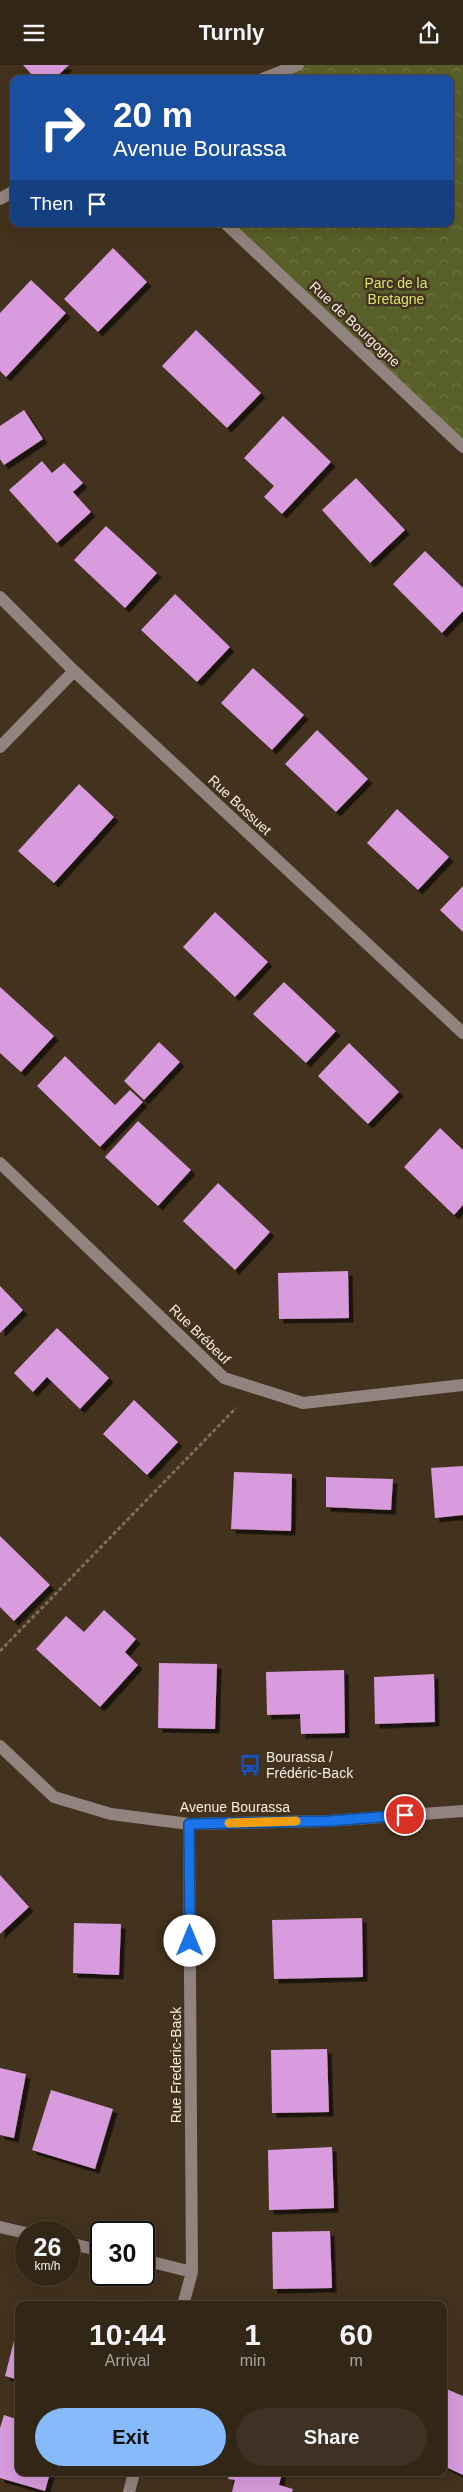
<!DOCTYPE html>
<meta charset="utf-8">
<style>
body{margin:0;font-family:Arial,sans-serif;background:#3d3223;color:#f1f3f6;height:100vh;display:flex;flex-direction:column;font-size:19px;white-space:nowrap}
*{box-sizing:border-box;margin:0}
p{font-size:16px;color:#a8a5a1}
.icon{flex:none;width:28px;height:28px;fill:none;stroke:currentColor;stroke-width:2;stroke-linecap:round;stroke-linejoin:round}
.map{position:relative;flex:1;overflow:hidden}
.details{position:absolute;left:15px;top:2236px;width:432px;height:175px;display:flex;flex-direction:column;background:#322616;border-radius:10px;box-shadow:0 5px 20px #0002,0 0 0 1px #4d4335}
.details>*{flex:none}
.top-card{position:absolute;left:10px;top:10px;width:444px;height:152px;border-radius:10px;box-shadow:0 5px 20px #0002,0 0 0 1px #4d4335;background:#1a4fa0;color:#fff;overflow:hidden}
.speed{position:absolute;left:15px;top:2156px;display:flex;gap:10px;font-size:25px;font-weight:700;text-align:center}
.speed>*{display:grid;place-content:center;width:65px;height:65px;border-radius:50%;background:#322616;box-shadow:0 5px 20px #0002,0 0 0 1px #4d4335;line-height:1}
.speed small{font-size:12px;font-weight:400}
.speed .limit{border:2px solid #111;border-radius:8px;background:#fff;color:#111}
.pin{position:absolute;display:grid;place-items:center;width:42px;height:42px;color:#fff;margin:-21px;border:2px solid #fff;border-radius:50%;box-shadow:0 1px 5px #0007}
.me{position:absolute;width:55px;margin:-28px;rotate:0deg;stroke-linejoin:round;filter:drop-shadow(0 0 4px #0008)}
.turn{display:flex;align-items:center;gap:18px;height:105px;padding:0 20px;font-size:22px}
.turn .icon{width:65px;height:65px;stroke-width:2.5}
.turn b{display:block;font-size:35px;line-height:42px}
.then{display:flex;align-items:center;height:48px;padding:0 20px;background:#0003;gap:10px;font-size:19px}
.eta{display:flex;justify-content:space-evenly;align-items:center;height:85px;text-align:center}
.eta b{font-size:30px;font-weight:800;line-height:35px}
.primary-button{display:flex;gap:10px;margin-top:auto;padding:10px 20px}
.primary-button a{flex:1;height:58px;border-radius:30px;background:#86bbfb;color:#111;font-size:20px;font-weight:800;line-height:58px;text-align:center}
.primary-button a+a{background:#3d3223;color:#f1f3f6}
header{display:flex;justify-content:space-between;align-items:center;height:65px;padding:0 20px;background:#322616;font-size:22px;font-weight:800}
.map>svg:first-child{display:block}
.park{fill:url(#park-crowns)}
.building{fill:#d89bdd;filter:url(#shadow)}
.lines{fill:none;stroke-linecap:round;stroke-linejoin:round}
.path{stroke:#7d6e5c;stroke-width:3;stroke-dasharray:4 2.5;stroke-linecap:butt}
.minor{stroke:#91837e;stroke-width:12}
.route-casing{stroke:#114b97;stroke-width:12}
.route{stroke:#1a73e8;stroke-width:9}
.slow{stroke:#f59e0b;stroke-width:9}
.labels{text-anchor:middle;stroke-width:5;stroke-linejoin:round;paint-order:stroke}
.park-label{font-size:14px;fill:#d7e670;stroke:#43321d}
.street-label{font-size:14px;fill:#f8ede0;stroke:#43321d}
.poi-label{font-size:14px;fill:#f8ede0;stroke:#43321d;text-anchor:start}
</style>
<header><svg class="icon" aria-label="menu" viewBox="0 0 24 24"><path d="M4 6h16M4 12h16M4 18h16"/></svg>Turnly<svg class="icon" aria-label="share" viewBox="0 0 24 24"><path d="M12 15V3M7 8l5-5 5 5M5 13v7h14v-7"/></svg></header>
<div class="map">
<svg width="463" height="2427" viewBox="0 0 463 2427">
<defs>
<pattern id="park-crowns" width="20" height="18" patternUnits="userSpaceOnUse" patternTransform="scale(1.25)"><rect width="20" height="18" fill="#585f28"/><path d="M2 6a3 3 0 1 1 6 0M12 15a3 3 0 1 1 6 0" fill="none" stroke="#717647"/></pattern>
<filter id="shadow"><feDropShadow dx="4.5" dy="4.5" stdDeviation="0" flood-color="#0009"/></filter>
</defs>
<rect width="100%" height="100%" fill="#43321d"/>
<path class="park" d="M298 0H463V382L226 159H450V14H262Z"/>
<path class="building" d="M23 0H69L54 14H36Z
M113 183 147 217 98 267 64 234Z
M31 215 66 248 6 312 0 306V248Z
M196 265 261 328 227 363 162 301Z
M24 345 43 374 4 400 0 394V361Z
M283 351 331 397 282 449 264 432 274 421 244 393Z
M42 396 52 408 64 398 83 418 73 427 91 447 57 478 9 425Z
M356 413 405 465 370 498 322 445Z
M106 461 157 508 125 543 74 495Z
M425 486 463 523V546L442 568 393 519Z
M175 529 230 582 197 617 141 565Z
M253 603 304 650 272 685 221 638Z
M317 665 368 714 336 747 285 699Z
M79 719 114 752 54 818 18 786Z
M397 744 449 792 418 825 367 778Z
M463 821V867L440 845Z
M215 847 268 897 235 932 183 882Z
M284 917 336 966 306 998 253 949Z
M0 922 54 971 21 1007 0 988Z
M159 977 180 997 144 1035 124 1016Z
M349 978 399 1027 368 1059 318 1011Z
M65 991 115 1040 130 1025 143 1037 100 1082 37 1021Z
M138 1056 191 1105 158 1141 105 1092Z
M440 1063 463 1085V1140L454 1150 404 1102Z
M218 1118 270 1167 235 1205 183 1156Z
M348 1206 349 1253 279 1254 278 1208Z
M0 1221 23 1245 0 1268Z
M57 1263 109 1313 80 1344 47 1312 33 1327 14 1308Z
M134 1335 178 1377 147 1410 103 1369Z
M463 1401V1450L435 1453 431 1403Z
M234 1407 292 1409 291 1466 231 1464Z
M326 1412 393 1414 391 1445 326 1442Z
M0 1471 50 1520 14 1556 0 1542Z
M104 1545 136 1574 125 1587 138 1600 100 1642 36 1584 66 1551 84 1567Z
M159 1598 217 1599 215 1664 158 1663Z
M344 1605 345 1668 301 1669 300 1649 267 1650 266 1607Z
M434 1609 435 1657 375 1659 374 1612Z
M0 1810 29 1842 0 1869Z
M362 1853 363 1912 274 1914 272 1855Z
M74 1858 121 1859 119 1910 73 1908Z
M327 1984 329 2047 272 2048 271 1985Z
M0 2003 26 2009 14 2073 0 2070Z
M51 2025 113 2044 95 2104 32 2085Z
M332 2082 334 2143 269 2145 268 2085Z
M330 2166 332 2223 273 2224 272 2167Z
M18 2260H19V2315L5 2311Z
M444 2323 463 2331V2410L444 2401Z
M4 2350 19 2355V2408H50L45 2426 0 2413V2363Z
M230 2408H282L279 2420 293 2424 292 2427H232L235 2415 228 2414Z"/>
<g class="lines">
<path class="path" d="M0 1586 236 1343"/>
<path class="minor" d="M262 14 298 0
M0 134 14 126
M226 159 463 382
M0 532 74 606 463 968
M0 682 74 606
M0 1098 224 1313 303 1338 463 1320
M0 1681 54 1732 111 1749 189 1759 329 1756 463 1746
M0 2162 26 2168
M69 2178 101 2186
M144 2195 192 2207
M183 2240 192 2207 189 1759
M129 2427 134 2408"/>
</g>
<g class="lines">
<g class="route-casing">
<path id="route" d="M190 1876 189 1759 329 1756 405 1750"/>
</g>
<use href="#route" class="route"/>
<path class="slow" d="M229 1758 296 1756"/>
</g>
<defs>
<g id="bus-bare" transform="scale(1.725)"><path d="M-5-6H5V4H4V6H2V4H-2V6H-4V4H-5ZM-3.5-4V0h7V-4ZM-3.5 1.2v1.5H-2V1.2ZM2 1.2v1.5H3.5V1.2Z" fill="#1a4fb4" stroke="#43321d" stroke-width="2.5" paint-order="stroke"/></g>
</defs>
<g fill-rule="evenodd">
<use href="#bus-bare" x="250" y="1700"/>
</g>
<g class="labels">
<g class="park-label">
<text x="396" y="223">Parc de la<tspan x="396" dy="16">Bretagne</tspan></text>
</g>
<g class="street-label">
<text transform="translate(355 259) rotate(43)" y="5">Rue de Bourgogne</text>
<text transform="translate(240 740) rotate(43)" y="5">Rue Bossuet</text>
<text transform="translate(200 1269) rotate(44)" y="5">Rue Brébeuf</text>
<text x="235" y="1747">Avenue Bourassa</text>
<text transform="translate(176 2000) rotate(-90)" y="5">Rue Frederic-Back</text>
</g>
<g class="poi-label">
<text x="266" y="1697">Bourassa /<tspan x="266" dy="16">Frédéric-Back</tspan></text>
</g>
</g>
</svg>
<div class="speed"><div>26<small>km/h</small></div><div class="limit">30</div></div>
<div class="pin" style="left:405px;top:1750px;background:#d93025"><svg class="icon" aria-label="arrive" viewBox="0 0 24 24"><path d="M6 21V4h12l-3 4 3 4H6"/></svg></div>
<svg class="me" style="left:190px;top:1876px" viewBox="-20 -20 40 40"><circle r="19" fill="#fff"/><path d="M0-13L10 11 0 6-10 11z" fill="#1a73e8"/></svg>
<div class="top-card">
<div class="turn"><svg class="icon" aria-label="right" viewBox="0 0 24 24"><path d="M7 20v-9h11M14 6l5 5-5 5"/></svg><div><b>20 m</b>Avenue Bourassa</div></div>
<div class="then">Then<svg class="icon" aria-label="arrive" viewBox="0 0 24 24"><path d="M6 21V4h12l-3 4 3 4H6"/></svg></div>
</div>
<section class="details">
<div class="eta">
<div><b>10:44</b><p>Arrival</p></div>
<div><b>1</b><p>min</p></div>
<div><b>60</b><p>m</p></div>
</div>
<div class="primary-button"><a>Exit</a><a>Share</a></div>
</section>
</div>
